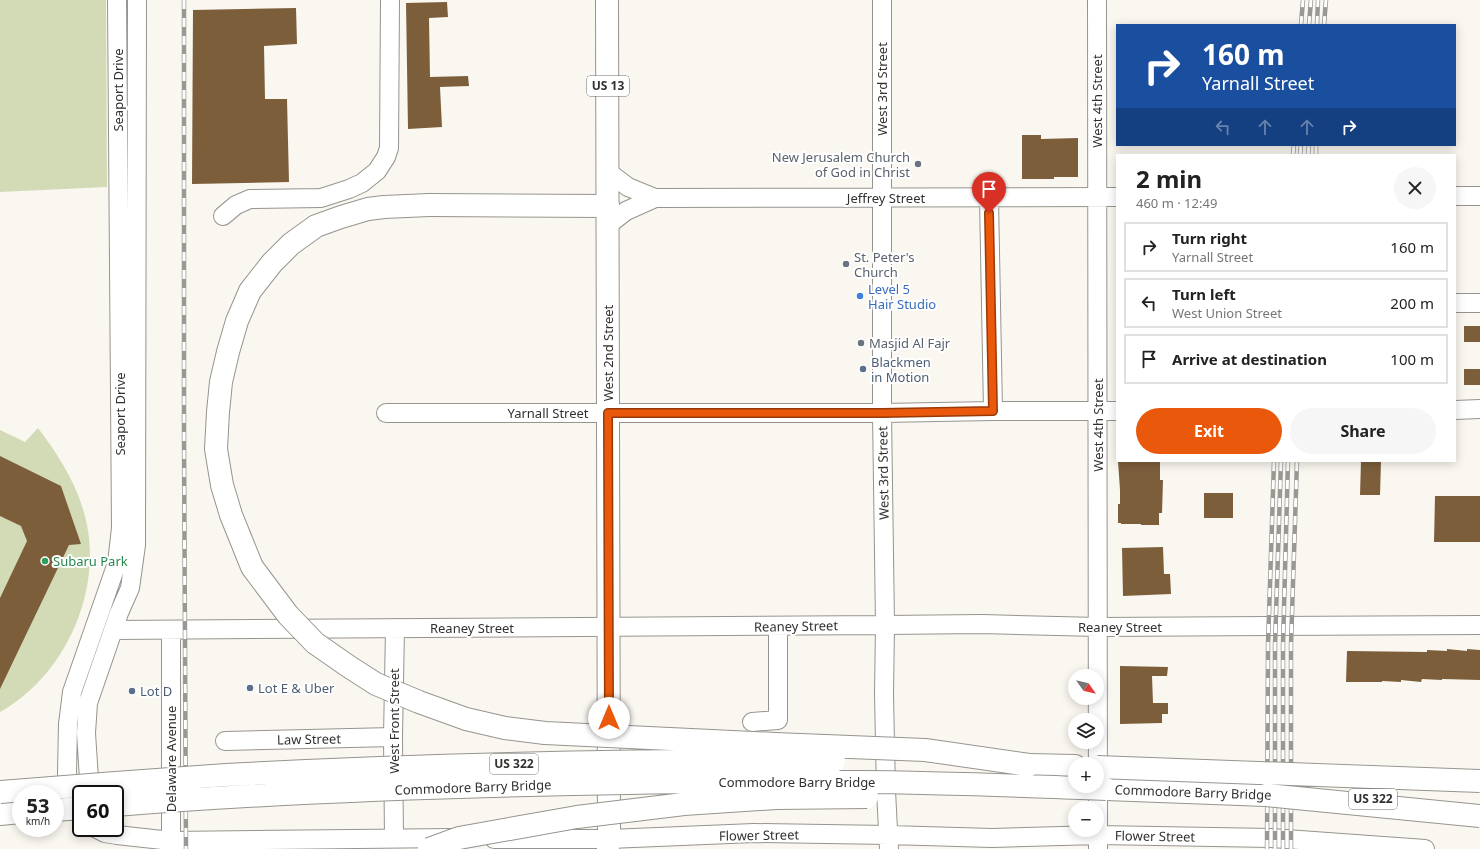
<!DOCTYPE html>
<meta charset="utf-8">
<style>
body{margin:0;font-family:"Noto Sans",sans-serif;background:#f6f6f6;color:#222;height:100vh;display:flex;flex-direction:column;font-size:15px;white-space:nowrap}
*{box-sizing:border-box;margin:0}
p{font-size:13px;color:#767676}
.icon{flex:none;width:22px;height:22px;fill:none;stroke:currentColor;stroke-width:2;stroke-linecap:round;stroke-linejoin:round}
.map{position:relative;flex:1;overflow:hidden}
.details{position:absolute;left:1116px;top:154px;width:340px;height:308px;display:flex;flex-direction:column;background:#fff;border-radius:0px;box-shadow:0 2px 10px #0003}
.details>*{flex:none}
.top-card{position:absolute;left:1116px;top:24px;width:340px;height:122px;border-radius:0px;box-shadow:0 2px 10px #0003;background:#1a4fa0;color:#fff;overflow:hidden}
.needle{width:26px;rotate:124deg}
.tools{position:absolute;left:1068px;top:669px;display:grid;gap:8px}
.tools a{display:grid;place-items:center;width:36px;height:36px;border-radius:50%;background:#fff;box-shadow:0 2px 10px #0003;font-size:20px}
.speed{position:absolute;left:12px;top:785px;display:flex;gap:8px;font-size:20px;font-weight:700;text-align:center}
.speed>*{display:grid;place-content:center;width:52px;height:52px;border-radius:50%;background:#fff;box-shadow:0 2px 10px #0003;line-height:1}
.speed small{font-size:10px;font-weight:400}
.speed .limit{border:2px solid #111;border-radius:6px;background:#fff;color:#111}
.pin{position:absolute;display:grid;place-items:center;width:34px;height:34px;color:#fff;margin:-41px -17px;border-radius:50% 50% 50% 0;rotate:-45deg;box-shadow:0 0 4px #0007}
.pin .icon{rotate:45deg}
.me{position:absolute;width:44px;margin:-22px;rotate:0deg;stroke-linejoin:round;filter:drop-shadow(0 0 3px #0008)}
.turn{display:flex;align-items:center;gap:14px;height:84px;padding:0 20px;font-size:18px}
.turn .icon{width:52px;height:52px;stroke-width:2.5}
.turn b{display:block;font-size:28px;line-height:34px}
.lanes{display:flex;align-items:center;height:38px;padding:0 20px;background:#0003;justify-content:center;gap:20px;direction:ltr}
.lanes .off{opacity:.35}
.round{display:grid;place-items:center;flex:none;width:42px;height:42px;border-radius:21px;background:#f6f6f6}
.headline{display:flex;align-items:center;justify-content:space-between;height:68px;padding:0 20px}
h1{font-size:24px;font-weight:700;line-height:30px}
.primary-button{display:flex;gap:8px;margin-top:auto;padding:8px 20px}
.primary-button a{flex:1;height:46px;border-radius:24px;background:#ea580c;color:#fff;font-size:16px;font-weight:700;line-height:46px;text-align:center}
.primary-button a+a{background:#f6f6f6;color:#222}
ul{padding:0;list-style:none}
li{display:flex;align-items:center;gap:12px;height:50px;margin:0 8px 6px;padding:0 12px;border:2px solid #e0e0e0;border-radius:0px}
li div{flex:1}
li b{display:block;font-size:15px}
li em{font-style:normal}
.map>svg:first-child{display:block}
.green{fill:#d2dbb5}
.building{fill:#7c5e3b}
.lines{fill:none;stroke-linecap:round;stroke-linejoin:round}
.minor-casing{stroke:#96948e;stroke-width:20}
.major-casing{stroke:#96948e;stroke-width:24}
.highway-casing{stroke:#96948e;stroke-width:24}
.minor{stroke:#fff;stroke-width:18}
.major{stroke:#fff;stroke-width:22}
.highway{stroke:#fff;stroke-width:22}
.rail-casing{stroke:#9a9894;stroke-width:4.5}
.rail{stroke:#fff;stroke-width:3;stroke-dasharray:9;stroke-linecap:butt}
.highway-bridge-casing{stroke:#96948e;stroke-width:24;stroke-linecap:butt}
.highway-bridge{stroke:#fff;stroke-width:22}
.route-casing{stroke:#983908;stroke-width:10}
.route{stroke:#ea580c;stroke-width:7}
.worship-dot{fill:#6b7280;stroke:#fff;stroke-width:1.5}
.shop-dot{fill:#3f7fe0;stroke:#fff;stroke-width:1.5}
.service-dot{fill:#5c6f8a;stroke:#fff;stroke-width:1.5}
.leisure-dot{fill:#2e9e5b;stroke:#fff;stroke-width:1.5}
.labels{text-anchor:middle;stroke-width:4;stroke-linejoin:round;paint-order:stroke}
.shield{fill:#fff;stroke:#706f6d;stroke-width:1}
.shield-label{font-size:12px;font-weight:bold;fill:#32312f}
.street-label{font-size:13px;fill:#32312f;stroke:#fff}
.worship-label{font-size:13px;fill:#5b616d;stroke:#fff;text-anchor:start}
.shop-label{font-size:13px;fill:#366cbe;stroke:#fff;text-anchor:start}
.service-label{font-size:13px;fill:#4e5e75;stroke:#fff;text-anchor:start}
.leisure-label{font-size:13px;fill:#27864d;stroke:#fff;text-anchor:start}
</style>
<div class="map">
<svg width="1480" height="849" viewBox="0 0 1480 849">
<rect width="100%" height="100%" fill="#faf7f0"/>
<path class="green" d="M0 0H106L107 187 0 192Z
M38 428C60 457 80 489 87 525 101 596 63 677 0 712V430L25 442Z"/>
<path class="building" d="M447 2 448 17 429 18 430 77 468 76 469 86 440 87 442 127 408 129 406 3Z
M296 8 297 44 264 46 265 99H287L289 182 192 184 193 10Z
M1022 135H1041V139L1078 138V177H1054V179H1022Z
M1464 326H1480V342H1464Z
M1464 369H1480V385H1464Z
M0 456 61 486 81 544 69 545 0 689V598L27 541 21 526 0 516Z
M1118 461H1160V480H1163L1162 513H1159V525H1141V524H1121V523H1118V504H1120V490Z
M1361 461H1381L1380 495H1360Z
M1204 493H1233V518H1204Z
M1435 496H1480V542H1434Z
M1163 547 1164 574H1170L1171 594 1123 596 1122 548Z
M1447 649 1467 651V649L1480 650V680L1442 679V680L1422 679 1421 682 1401 680V682L1382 681V682H1346L1347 651 1427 652V650L1447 651Z
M1120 666 1168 667 1167 676H1152L1153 703H1168V714H1162V723L1120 724Z"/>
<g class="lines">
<g class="minor-casing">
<path id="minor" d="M882 0V413L885 625 884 694 886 791 889 849
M1097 0 1098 849
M608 172 628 187 655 198
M1455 196H1480
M989 198 993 411
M223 216 236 205 250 199 321 198 349 189 362 183 377 171 386 157 389 148 390 0
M608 225 626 211 655 198 1117 197
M1455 303H1480
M1455 410 1480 409
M386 413H882L993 411H1117
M113 630 885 625 982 624 1098 627 1480 625
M752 722 778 720V626
M225 741 393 737
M90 794 86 733 88 703 119 613 130 588 136 545 137 0
M81 816 78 813 72 798 67 773 68 724 72 692 117 563 121 528 117 0
M95 828 105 833 117 835 171 841 451 838
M394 838 393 737 395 628
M494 839H609L754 833 889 835 992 838 1098 835 1272 838 1425 849
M171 841V630"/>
</g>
<g class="major-casing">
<path id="major" d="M607 0 609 839 608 849"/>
</g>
<g class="highway-casing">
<path id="highway" d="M429 205 608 206
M1029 765 1075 766
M1106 789 1266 795
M0 814 21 812"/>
</g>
<use href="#minor" class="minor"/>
<use href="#major" class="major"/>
<use href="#highway" class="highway"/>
<g class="rail-casing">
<path id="rail" d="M184 0V436L186 849
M1301 25 1303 0
M1309 25 1311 0
M1317 25 1318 0
M1324 25 1326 0
M1293 155 1294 145
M1300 155 1301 145
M1308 155 1309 145
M1316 155V145
M1267 849 1268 645 1274 461
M1275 849V646L1281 461
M1283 849V645L1288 461
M1291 849V645L1297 461"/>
</g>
<use href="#rail" class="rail"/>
<g class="highway-bridge-casing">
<path id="highway-bridge" d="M429 205 384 207 368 209 341 217 316 226 291 244 272 263 250 291 237 321 228 352 221 382 218 412 216 449 222 485 231 515 252 567 288 615 315 643 348 666 376 684 419 702 466 719 505 728 545 733 775 744 925 750 1029 765
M1097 767 1480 781
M0 792C75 786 151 780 226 775 428 764 631 760 834 761
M1266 795 1480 816
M115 805C267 793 420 787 573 784 689 782 805 780 922 783 983 784 1045 787 1106 789
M55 810 81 808
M429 849 459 838 577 817 684 804 776 798 867 797"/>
</g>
<use href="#highway-bridge" class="highway-bridge"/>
</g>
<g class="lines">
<g class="route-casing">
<path id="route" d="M609 718 608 413H882L993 411 989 213"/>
</g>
<use href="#route" class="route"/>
</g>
<g class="worship-dot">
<circle cx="918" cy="164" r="4"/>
<circle cx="846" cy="264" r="4"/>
<circle cx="861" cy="343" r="4"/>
</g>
<circle class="shop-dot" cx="860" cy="296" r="4"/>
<g class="service-dot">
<circle cx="863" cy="369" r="4"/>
<circle cx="250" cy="688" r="4"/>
<circle cx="132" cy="691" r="4"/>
</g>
<circle class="leisure-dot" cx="45" cy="561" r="4"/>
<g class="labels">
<g class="shield">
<rect x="587" y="76" width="42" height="20" rx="3"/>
<rect x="490" y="754" width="48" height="20" rx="3"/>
<rect x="1349" y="789" width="48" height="20" rx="3"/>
</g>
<g class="shield-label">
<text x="608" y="90">US 13</text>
<text x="514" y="768">US 322</text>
<text x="1373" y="803">US 322</text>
</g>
<g class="street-label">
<text transform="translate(882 89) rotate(-90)" y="5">West 3rd Street</text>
<text transform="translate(118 90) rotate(-90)" y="5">Seaport Drive</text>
<text transform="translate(1097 101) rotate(-90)" y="5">West 4th Street</text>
<text x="886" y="203">Jeffrey Street</text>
<text transform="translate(608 353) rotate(-90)" y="5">West 2nd Street</text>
<text x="548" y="418">Yarnall Street</text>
<text transform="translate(120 414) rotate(-90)" y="5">Seaport Drive</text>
<text transform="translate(1098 425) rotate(-90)" y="5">West 4th Street</text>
<text transform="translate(883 473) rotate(-91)" y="5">West 3rd Street</text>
<text transform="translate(796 626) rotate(-1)" y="5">Reaney Street</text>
<text x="1120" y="632">Reaney Street</text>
<text x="472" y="633">Reaney Street</text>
<text transform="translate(394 721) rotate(-90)" y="5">West Front Street</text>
<text transform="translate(309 739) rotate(-1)" y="5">Law Street</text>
<text transform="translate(171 759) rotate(-90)" y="5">Delaware Avenue</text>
<text x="797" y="787">Commodore Barry Bridge</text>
<text transform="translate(473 787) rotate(-2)" y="5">Commodore Barry Bridge</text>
<text transform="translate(1193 792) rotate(2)" y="5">Commodore Barry Bridge</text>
<text transform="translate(759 835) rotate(-1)" y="5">Flower Street</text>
<text transform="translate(1155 836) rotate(1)" y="5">Flower Street</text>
</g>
<g class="worship-label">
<text x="910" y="162" text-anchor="end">New Jerusalem Church<tspan x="910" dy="15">of God in Christ</tspan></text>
<text x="854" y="262">St. Peter's<tspan x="854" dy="15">Church</tspan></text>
<text x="869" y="348">Masjid Al Fajr</text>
</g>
<g class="shop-label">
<text x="868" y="294">Level 5<tspan x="868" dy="15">Hair Studio</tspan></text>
</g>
<g class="service-label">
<text x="871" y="367">Blackmen<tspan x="871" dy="15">in Motion</tspan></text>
<text x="258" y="693">Lot E &amp; Uber</text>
<text x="140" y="696">Lot D</text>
</g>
<g class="leisure-label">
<text x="53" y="566">Subaru Park</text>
</g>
</g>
</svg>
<div class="tools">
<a><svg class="needle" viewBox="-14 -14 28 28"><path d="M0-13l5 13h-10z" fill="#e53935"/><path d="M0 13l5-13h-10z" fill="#767676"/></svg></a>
<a><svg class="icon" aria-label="layers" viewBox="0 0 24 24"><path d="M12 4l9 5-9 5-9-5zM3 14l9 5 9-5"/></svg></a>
<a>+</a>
<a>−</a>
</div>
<div class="speed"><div>53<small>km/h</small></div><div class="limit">60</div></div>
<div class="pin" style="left:989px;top:213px;background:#d93025"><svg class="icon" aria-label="arrive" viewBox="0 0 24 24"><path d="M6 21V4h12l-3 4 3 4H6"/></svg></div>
<svg class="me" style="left:609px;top:718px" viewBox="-20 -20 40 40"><circle r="19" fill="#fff"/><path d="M0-13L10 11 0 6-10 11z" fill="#ea580c"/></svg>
<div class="top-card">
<div class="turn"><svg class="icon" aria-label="right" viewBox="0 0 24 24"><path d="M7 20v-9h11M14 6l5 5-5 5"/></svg><div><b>160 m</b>Yarnall Street</div></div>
<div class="lanes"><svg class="icon off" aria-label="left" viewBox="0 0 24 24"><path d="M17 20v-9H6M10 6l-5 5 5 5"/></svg><svg class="icon off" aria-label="ahead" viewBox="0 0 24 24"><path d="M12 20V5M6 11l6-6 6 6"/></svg><svg class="icon off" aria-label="ahead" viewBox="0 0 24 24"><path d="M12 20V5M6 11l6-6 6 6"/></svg><svg class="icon" aria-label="right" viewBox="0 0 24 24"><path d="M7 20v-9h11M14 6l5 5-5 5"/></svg></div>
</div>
<section class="details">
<div class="headline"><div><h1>2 min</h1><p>460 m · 12:49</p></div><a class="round"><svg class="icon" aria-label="close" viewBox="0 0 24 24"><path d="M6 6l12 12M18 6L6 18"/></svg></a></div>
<ul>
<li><svg class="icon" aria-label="right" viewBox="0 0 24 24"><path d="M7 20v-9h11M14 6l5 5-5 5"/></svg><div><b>Turn right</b><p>Yarnall Street</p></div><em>160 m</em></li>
<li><svg class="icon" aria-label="left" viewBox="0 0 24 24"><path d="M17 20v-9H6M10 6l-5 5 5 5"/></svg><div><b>Turn left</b><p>West Union Street</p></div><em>200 m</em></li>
<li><svg class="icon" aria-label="arrive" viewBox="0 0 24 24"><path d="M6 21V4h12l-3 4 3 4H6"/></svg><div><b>Arrive at destination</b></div><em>100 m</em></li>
</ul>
<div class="primary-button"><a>Exit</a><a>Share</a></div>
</section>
</div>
